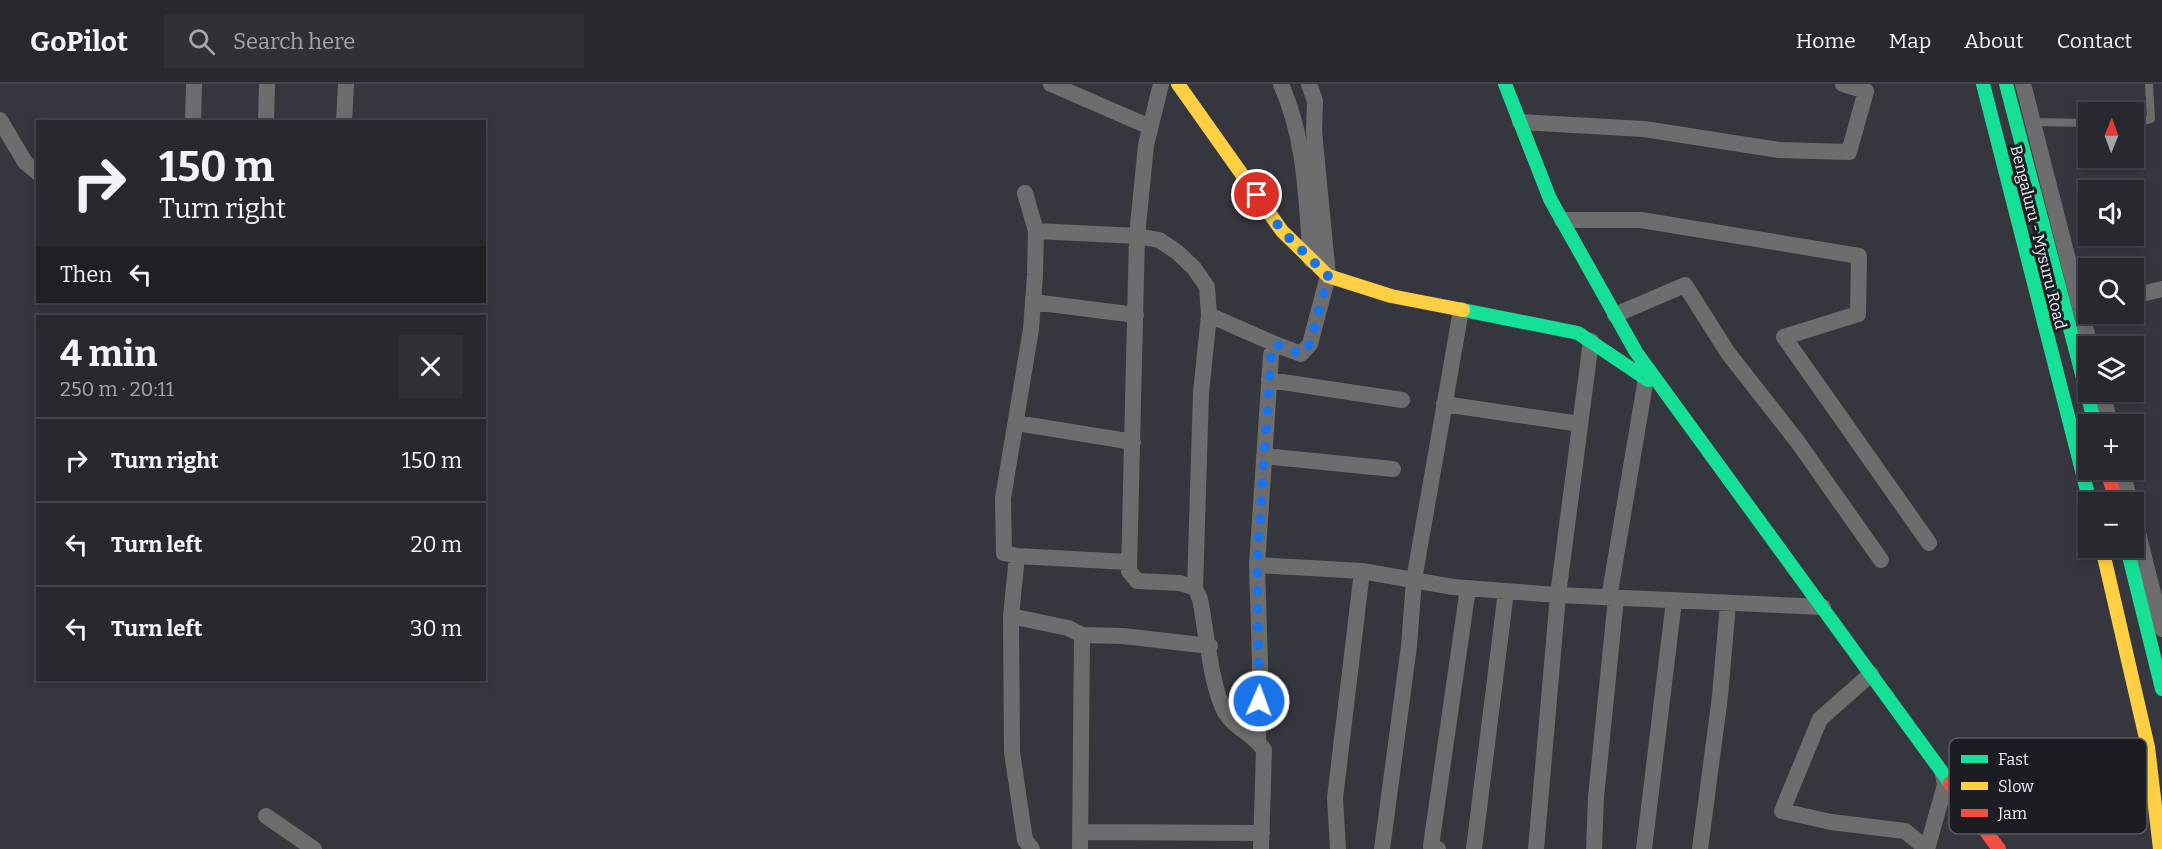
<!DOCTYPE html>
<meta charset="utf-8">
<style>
body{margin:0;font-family:Bitter,serif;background:#303136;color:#f1f3f6;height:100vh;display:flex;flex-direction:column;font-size:22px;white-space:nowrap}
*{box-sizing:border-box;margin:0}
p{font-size:20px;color:#a5a6aa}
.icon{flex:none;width:33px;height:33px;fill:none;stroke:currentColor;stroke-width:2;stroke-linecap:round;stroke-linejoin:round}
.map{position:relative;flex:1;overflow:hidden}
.side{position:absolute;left:36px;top:231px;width:450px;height:366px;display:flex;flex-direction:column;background:#28292e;border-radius:0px;box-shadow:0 3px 9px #0003,0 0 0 2px #44454a}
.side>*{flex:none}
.guide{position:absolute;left:36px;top:36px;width:450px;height:183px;border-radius:0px;box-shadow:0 3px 9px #0003,0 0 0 2px #44454a;background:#28292e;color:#f1f3f6;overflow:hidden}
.needle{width:39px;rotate:1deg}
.controls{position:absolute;left:2078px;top:18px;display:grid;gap:12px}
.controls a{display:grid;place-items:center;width:66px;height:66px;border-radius:0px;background:#28292e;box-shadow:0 3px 9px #0003,0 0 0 2px #44454a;font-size:30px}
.pin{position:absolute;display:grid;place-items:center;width:51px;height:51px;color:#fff;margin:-26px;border:3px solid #fff;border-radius:50%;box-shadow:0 2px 6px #0007}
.me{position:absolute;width:66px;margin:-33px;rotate:2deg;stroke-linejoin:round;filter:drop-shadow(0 0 4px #0008)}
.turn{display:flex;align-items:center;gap:21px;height:126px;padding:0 24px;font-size:27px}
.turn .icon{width:78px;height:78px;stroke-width:2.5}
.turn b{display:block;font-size:42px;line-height:51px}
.then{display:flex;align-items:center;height:57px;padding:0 24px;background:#0003;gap:12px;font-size:22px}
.round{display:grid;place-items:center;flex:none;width:63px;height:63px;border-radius:0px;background:#303136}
.head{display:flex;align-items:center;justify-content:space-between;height:102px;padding:0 24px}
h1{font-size:36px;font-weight:700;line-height:45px}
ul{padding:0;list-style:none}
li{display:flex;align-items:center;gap:18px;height:84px;padding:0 24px;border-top:2px solid #44454a}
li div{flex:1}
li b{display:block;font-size:22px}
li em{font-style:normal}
header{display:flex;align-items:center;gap:36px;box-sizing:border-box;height:84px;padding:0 30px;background:#28292e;border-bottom:2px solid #44454a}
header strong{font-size:28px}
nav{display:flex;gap:33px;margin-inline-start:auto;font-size:21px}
.search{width:420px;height:54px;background:#303136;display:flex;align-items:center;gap:15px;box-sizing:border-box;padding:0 21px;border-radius:0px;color:#a5a6aa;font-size:22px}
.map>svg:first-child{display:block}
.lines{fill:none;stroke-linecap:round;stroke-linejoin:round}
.lane{stroke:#6d6d6e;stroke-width:8}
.street{stroke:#6d6d6e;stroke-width:16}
.fast{stroke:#16e098;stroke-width:14}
.slow{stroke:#ffcf43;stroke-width:14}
.jam{stroke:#f24e42;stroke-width:14}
.route{stroke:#1a73e8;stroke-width:10;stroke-dasharray:0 18}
.labels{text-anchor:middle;stroke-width:6;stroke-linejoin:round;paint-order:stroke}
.street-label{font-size:16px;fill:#edeff7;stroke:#1c1d22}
.key{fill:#1c1d22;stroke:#5b5c62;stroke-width:1.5}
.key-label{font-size:16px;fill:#edeff7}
</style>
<header>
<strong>GoPilot</strong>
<div class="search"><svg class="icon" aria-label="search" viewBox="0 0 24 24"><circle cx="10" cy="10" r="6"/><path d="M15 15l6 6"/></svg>Search here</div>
<nav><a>Home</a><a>Map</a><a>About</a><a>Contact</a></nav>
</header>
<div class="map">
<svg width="2162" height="765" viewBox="0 0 2162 765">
<rect width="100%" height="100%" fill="#36373e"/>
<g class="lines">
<path class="lane" d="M2033 38 2088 39
M2133 40 2151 35 2149 0"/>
<path class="street" d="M1051 0 1150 43
M1161 0 1146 61 1137 152 1129 487 1137 497 1180 499 1195 504 1200 515C1206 545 1211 603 1225 628 1235 645 1254 650 1264 666L1261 765
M1281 0C1306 57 1306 115 1311 176
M1309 0 1315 17 1314 47 1328 192 1310 260 1301 270 1275 260 1271 271 1257 481 1362 487 1453 503 1558 511 1823 523
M2023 0 2090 262
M0 36 25 78 38 89
M193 38 194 0
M266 38 267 0
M344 38 346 0
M1520 38 1644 45 1779 66 1849 68 1866 7 1843 0
M1025 109 1036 147 1035 191 1031 245 1003 414 1004 469 1017 472 1128 478
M1562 136H1641L1859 172 1858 230 1784 253 1929 459
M1036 147 1137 152 1159 156 1177 168 1194 184 1207 203 1209 231
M2133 212 2162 205
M1033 218 1136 231
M1615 231 1685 201 1728 269 1797 357 1881 476
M1269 296 1402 316
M2102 308 2110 340
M1444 320 1580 340
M1016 339 1133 358
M1264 372 1393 385
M2122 386 2130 418
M2133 429 2162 545
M1017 472 1011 532 1012 668 1025 756 1032 765
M1257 481 1260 578 1258 656
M1195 504 1201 309 1209 231 1275 260
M1609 514 1646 294
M1011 532 1068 544 1082 551 1080 765
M1082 551 1123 552 1210 562
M1871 590 1820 635 1782 727 1831 738 1905 747 1927 765
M266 732 314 765
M1080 748 1262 749
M1338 765 1335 714 1362 487
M1382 765 1409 562 1414 496 1461 226
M1438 765 1431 762 1468 504
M1474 765 1506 507
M1536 765 1558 511 1591 257
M1594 765 1596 713 1616 514
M1644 765 1674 517
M1700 765 1720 612 1728 520
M1927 765 1945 701 1943 691"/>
<path class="fast" d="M1505 0 1550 115 1636 268 1950 699
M1983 0 2090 418
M2006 0 2095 340
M1463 226 1578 249 1648 296
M2127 464 2162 605"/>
<path class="slow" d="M1178 0 1282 147 1328 192 1391 212 1463 226
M2102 464 2148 663 2160 765"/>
<path class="jam" d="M2107 386 2116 418
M1950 699 1999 765"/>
</g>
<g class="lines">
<path class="route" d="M1257 111 1282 147 1328 192 1310 260 1301 270 1275 260 1271 271 1257 481 1259 617"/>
</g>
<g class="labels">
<g class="street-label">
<text transform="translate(2039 153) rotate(76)" y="6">Bengaluru - Mysuru Road</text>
</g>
</g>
<rect x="1949" y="654" width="198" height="96" rx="9" class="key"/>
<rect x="1961" y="671" width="27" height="8" fill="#16e098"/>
<rect x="1961" y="698" width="27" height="8" fill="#ffcf43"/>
<rect x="1961" y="725" width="27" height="8" fill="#f24e42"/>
<g class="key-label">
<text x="1998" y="681">Fast</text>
<text x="1998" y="708">Slow</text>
<text x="1998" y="735">Jam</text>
</g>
</svg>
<div class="controls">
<a><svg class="needle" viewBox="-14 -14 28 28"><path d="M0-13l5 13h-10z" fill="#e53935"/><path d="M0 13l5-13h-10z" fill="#a5a6aa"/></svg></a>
<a><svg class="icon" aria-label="sound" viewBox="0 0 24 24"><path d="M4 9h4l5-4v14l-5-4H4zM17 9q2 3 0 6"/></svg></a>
<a><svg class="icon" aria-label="search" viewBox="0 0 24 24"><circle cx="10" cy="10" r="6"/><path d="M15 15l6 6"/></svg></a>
<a><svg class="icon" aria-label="layers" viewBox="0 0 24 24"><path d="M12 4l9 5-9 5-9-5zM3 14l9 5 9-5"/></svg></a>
<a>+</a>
<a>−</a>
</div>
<div class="pin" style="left:1257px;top:111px;background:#d93025"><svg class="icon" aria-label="arrive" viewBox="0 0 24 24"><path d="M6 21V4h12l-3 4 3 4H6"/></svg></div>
<svg class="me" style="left:1259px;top:617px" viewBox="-20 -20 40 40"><circle r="17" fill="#1a73e8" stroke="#fff" stroke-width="3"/><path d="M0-11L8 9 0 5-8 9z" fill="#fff"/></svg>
<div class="guide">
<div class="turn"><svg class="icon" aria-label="right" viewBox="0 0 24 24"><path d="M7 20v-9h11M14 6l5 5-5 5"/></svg><div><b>150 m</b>Turn right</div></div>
<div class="then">Then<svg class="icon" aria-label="left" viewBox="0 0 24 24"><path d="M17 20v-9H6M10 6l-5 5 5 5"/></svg></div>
</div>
<section class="side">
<div class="head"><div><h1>4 min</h1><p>250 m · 20:11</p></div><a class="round"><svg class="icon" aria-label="close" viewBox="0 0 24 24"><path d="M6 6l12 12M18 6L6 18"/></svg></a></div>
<ul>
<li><svg class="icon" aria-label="right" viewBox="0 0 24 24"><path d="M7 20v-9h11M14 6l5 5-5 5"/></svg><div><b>Turn right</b></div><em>150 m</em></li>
<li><svg class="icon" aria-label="left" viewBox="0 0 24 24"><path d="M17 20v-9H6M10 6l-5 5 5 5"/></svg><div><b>Turn left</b></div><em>20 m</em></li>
<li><svg class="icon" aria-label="left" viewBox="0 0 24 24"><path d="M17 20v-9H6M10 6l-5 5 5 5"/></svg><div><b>Turn left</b></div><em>30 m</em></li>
</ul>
</section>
</div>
